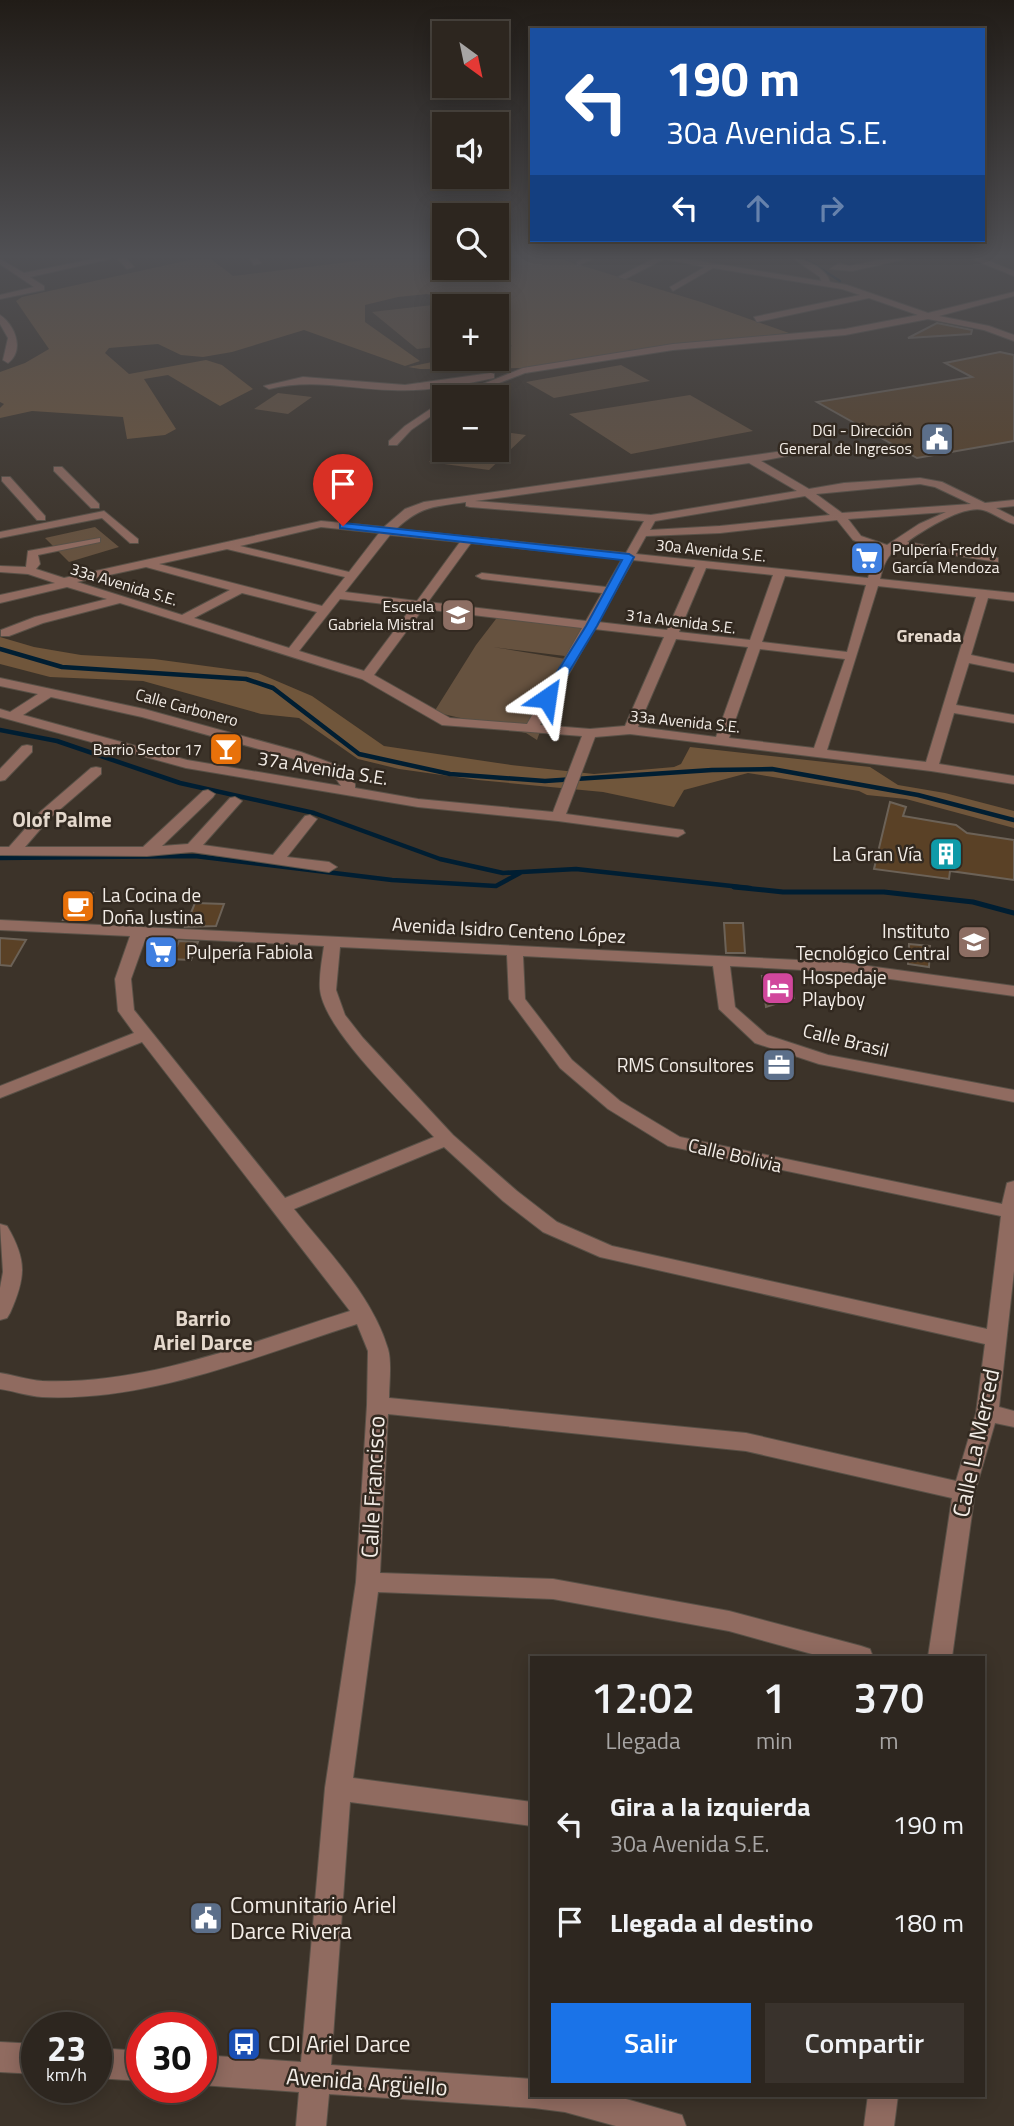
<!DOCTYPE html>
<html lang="es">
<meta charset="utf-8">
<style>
body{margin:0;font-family:"Titillium Web",sans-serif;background:#39322c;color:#f1f3f6;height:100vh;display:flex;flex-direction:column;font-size:26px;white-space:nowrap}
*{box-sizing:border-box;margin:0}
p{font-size:23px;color:#a7a5a4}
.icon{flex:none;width:38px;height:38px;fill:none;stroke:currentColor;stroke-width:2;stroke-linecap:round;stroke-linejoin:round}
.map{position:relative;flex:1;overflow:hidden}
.details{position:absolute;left:530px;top:1656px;width:455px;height:441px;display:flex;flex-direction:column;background:#2d261f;border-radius:0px;box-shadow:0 4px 18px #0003,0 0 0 2px #48433d}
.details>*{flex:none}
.guide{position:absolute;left:530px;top:28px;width:455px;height:214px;border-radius:0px;box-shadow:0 4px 18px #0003,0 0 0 2px #48433d;background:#1a4fa0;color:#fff;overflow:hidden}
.needle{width:46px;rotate:147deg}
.controls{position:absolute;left:432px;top:21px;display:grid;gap:14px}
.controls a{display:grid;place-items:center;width:77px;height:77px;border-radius:0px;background:#2d261f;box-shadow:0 4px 18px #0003,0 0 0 2px #48433d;font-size:35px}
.speed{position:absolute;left:21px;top:2012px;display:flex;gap:14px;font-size:35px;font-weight:700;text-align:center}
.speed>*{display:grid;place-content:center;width:91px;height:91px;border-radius:50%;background:#2d261f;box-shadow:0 4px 18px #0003,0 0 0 2px #48433d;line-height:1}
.speed small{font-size:18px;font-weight:400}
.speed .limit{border:10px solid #d22;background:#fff;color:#111}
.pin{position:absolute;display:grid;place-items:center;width:60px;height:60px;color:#fff;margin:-72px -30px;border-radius:50% 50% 50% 0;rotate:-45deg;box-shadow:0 0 7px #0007}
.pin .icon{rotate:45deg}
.me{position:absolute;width:77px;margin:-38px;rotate:32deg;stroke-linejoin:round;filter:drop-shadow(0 0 5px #0008)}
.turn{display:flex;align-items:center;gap:24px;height:147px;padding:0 21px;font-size:32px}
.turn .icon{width:91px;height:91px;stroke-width:2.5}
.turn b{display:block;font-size:49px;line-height:60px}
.lanes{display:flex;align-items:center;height:66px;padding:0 21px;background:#0003;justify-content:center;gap:35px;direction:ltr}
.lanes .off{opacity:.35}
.eta{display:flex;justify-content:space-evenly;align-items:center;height:119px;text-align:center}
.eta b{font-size:42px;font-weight:600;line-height:49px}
.cta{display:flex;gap:14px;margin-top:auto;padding:14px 21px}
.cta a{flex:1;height:80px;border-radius:0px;background:#1a73e8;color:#fff;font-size:28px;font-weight:600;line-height:80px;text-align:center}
.cta a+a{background:#39322c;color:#f1f3f6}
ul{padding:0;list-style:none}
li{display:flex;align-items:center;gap:21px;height:98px;padding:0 21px}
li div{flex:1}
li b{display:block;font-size:26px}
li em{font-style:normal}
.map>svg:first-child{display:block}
.green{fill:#66523f}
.forest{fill:#70563b}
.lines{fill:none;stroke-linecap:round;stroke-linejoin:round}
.stream-far2{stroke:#001e32;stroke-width:2.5}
.stream-far1{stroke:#001e32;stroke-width:4.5}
.stream{stroke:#001e32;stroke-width:5}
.building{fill:#5a4126;stroke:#6c6257;stroke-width:2}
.minor-casing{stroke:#595147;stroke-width:2}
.minor{fill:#906b60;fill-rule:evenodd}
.route{fill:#1a73e8;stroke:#114b97;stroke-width:2}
.labels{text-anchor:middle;stroke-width:5;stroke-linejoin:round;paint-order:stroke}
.far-poi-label{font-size:16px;fill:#f3ede7;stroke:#322920;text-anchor:end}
.far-street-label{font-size:16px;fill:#f3ede7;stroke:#322920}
.far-neighbourhood-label{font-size:18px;font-weight:bold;fill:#e4d8cc;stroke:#322920}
.street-label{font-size:19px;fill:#f3ede7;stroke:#322920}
.poi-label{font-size:19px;fill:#f3ede7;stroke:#322920;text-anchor:end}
.neighbourhood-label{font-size:21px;font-weight:bold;fill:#e4d8cc;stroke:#322920}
.near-street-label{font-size:23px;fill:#f3ede7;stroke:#322920}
.near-poi-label{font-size:23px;fill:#f3ede7;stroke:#322920;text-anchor:start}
</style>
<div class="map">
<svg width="1014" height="2126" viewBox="0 0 1014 2126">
<rect width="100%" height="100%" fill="#3c3329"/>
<path class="green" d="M441 304 444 306V346L417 349 372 312Z
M621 365 650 381 554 398 526 382Z
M278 393 312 397 288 414 254 409Z
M690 395 753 431 631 454 569 414Z
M497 431 526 435 489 470 429 462 444 448 497 450Z
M95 527 119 547 69 562 45 538Z
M499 615 592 626 573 657 493 647 566 659 537 740 526 733 434 712 476 645Z"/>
<path class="forest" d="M194 259H211L233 276 373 259H444V268H497V259H560L701 302 789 333 654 347 528 368 420 369 408 367 447 359H497V352L512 346 497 335V306H457L446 298 427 294 398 297 365 305V322L420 361 405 366 304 330 232 352 203 357 181 355 158 344 109 348 105 353 129 374 206 360 222 365 253 389 220 406 168 375 144 379 176 429 165 435 127 439 123 417 32 411 0 418V408L4 404 0 402V372L25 363 49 349 16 301 22 297Z
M0 637 34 647 81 655 154 659 258 673 312 696 384 746 511 765 594 774 674 767 681 764 690 747 870 767 898 785 945 793 1014 811V828L906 799 867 795 859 791 748 773 684 790 674 807 603 792 478 780 399 769 358 759 299 718 261 714 143 681 50 677 0 664Z"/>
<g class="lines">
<path class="stream-far2" d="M806 259 840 281"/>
<path class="stream-far1" d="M0 649 62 667 246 679 273 688 359 754 450 774 545 781 712 770 772 769 918 795 1014 820
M0 730 57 741 180 783 314 813 440 859 503 873 576 869 750 888
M0 858 195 856 392 880 496 886 520 873"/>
<path class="stream" d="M734 887 783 892H884L973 902 1014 913"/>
</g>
<path class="building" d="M937 323 972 330 971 334 908 338Z
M1000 352 1014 355V441L917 458 817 402 972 377 945 363Z
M890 802 906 807 903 816 956 825 967 833 1014 840V880L950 871 949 879 874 869Z
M76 892 93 893 80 920H63Z
M195 903 224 904 216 926 185 927Z
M724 923H743L745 953H726Z
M0 938 26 940 11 966 0 965Z
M179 941 198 942 191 960 147 958 153 945 177 946Z
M909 944 930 946 929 967 908 964Z
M762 976 791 977 794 998 766 1007Z"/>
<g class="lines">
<g class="minor-casing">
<path id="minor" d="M0 259 24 273 93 259H110L30 277 44 286V290L0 299V295L34 287 0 264Z
M118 259H127L134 267 127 269Z
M250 259H258L261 263 254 265Z
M583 259H593L577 266V262Z
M653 259H664L625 279 618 277Z
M665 259H686L821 281 820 277 794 259C807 259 826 269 830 282L847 285 928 313 1014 292V296L939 316 989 326 1014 335V341L984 330 928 319 845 335 673 350 525 373 463 397H450L523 368 673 344 845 329 918 315 869 298 757 322 754 317 860 295 842 289 713 268 673 291 670 287 705 267Z
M885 259H906L852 271 830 269 839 263 849 266Z
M972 259H984L1014 271V276Z
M0 315C15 325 25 350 8 363L3 360 8 338 0 324Z
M491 373 494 374V378C461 385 426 392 392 390 350 389 311 378 269 389L264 386 303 377 405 385Z
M444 400V407L411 430 397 445H389V441L405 426Z
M783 451 788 454 787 456 761 461 809 489 844 483 920 478 942 482 985 503 1014 500V506L996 508 1014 517V524C1003 521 994 513 983 510 963 505 924 530 907 542L994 557 998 558V562L899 547C887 555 883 566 880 579L1014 593V601L988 598 971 655 1014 664V672L969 663 956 705 1014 715V723L954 713 939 764 1014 776V784L931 771 630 734 595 737 566 814 683 830 685 833 678 837 558 821 418 807 186 768 0 717V709L10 712 38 694 0 686V678L144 709 301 752 342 767 355 784V788L418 799 553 812 582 736 442 725 362 679 120 603 43 623 9 636H1V630L35 617 107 599 67 587 0 603V595L55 583 28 574 0 572V566L26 567 28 551 100 538V542L38 555 40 564 36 569 64 578 321 521 384 527 405 509 424 502ZM749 463 797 491 651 515 475 501ZM920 484 935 487 971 504 842 513 816 494ZM805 496 830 515 720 526 650 530 655 521ZM466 502V506L470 507 644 521 626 553 396 529C421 506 433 507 466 502ZM946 512 919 524 887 545 861 536 848 519ZM837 520 853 540 881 550 872 564 868 578 636 554 646 536 720 533ZM321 527 379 533 349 572 240 546ZM390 535 460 542 417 601 345 592ZM471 543 622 559 606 587 482 573 476 576 482 579 602 593 586 621 428 602ZM227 549 231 550 345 577 322 606 159 564ZM633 560 695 567 667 630 598 622ZM146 567 230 590 182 615 77 582ZM706 568 773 575 750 640 679 632ZM785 576 866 585 847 652 762 642ZM878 586 976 597 926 762 827 750ZM242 593 317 612 289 648 194 618ZM340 599 412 607 364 671 299 651ZM423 609 582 628 527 724 450 718 374 675ZM594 629 664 637 625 726 590 729 540 725ZM676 639 748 647 716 737 638 727ZM760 649 845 659 814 748 729 738ZM51 697 142 717 291 758 332 773 341 786 187 760 23 715Z
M54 467H62L99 504V508H91L54 471Z
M2 477H10L45 516V520H37L2 481Z
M104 511 138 539V543H130L102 518 0 538V532Z
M27 745 32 746V752L5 780 0 781V769L22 746Z
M96 767 101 768V774L50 818 25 847H143L203 791 208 790 215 794 213 797 162 846 188 844 230 798 235 797 242 801 203 845 273 855 305 816 310 815 317 819 287 857 329 862 337 867 329 872 192 852 147 856 0 855V847H9L40 812 91 768Z
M0 920 839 962 1014 986V996L839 972 730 966 735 1007 767 1035 828 1055 1014 1090V1102L819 1064 755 1043 719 1009 713 966 523 956 525 999 572 1060 620 1101 680 1137 1002 1204 1007 1183 1014 1181V1271L999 1407 1014 1411V1427L995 1423 975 1492 952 1657H928L952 1498 746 1451 388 1414 380 1573 553 1579 729 1611 861 1646 870 1649 873 1657H823L729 1631 553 1599 378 1592 353 1778 532 1802V1826L350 1802 331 2065 532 2079V2095H612L682 2115 686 2126H616L565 2112 534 2108 329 2094 326 2126H296L299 2092 201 2085V2055L301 2062 325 1788 356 1582 367 1405 368 1351 357 1324C256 1356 150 1402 42 1397 28 1396 14 1391 0 1389V1373C14 1375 28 1380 42 1381 148 1385 251 1342 350 1311L142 1042 0 1098V1086L134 1033 118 1011 115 979 130 936 0 930ZM146 937 324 946C322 960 319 975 320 989 323 1029 405 1106 434 1137L285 1198 134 1010 131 979ZM340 947 507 955 509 999 560 1068 608 1109 668 1146 1001 1216 987 1329 612 1246 557 1222 517 1191 453 1135 363 1038 345 1015 336 990ZM444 1147 503 1201 543 1232 600 1257 985 1344 976 1413 956 1481 746 1433 389 1398C389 1383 392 1363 388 1349 372 1295 328 1252 294 1209Z
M0 1224 7 1226C27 1260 26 1277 10 1313L7 1318 0 1320V1288L3 1272Z
M0 2042 37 2044V2074L0 2072Z
M96 2048 142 2051V2081L96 2078Z
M868 2095H898L894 2126H864Z"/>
</g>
<use href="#minor" class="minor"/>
</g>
<linearGradient id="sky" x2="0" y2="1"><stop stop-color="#211c17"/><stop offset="0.46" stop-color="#505054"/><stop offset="1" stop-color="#505054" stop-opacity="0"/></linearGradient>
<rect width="1014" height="557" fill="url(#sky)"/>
<path class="route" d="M343 523 629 554 634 557 597 626 553 698 547 702 541 698 586 626 622 560 340 528V524Z"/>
<defs>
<g id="civic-square" transform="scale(1.75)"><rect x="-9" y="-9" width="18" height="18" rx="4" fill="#5c6f8a" stroke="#322920"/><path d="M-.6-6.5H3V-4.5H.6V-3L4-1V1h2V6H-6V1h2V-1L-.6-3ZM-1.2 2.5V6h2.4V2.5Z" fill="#fff"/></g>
<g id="supermarket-square" transform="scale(1.75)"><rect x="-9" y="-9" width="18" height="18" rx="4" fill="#3f7fe0" stroke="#322920"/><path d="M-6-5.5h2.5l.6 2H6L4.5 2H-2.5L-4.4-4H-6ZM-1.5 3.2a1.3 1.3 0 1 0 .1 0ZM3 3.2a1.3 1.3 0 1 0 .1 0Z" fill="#fff"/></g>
<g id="school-square" transform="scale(1.75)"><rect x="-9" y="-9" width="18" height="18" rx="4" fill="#8d6e63" stroke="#322920"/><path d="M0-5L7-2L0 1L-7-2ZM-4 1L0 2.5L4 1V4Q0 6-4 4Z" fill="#fff"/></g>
<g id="bar-square" transform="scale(1.75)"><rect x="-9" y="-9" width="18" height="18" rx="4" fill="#e8710a" stroke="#322920"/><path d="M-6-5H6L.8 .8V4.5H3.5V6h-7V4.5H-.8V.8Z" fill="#fff"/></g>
<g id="building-square" transform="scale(1.75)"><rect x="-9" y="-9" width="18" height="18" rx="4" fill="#0f9aa8" stroke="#322920"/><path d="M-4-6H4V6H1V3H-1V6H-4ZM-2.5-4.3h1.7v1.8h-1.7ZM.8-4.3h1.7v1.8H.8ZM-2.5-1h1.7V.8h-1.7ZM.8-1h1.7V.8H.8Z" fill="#fff"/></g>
<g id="cafe-square" transform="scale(1.75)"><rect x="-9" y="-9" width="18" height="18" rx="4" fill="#e8710a" stroke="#322920"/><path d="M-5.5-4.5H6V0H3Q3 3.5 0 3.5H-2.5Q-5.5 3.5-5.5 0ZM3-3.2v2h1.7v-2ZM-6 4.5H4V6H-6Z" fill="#fff"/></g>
<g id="university-square" transform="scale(1.75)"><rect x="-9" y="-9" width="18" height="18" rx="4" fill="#8d6e63" stroke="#322920"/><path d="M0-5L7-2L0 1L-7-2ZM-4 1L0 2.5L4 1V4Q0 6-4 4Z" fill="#fff"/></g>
<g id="hotel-square" transform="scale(1.75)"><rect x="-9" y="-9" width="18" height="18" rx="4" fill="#d1479c" stroke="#322920"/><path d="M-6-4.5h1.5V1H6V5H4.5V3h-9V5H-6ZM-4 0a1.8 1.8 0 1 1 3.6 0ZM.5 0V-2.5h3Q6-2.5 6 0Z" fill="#fff"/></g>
<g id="office-square" transform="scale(1.75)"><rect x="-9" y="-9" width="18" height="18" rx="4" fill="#5c6f8a" stroke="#322920"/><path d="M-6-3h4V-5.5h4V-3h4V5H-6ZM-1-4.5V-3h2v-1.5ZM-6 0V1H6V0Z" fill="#fff"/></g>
<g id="bus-square" transform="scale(1.75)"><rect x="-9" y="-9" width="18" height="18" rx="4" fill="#1a4fb4" stroke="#322920"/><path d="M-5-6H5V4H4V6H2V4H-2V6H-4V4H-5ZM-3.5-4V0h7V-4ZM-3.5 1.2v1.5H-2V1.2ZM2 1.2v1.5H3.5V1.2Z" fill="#fff"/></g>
</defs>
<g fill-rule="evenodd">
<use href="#civic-square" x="937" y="439"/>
<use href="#supermarket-square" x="867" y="558"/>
<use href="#school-square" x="458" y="615"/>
<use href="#bar-square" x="226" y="749"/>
<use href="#building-square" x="946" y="854"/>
<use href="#cafe-square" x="78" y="906"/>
<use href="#university-square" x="974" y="942"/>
<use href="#supermarket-square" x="161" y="952"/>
<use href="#hotel-square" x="778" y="988"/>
<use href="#office-square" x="779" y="1065"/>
<use href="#civic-square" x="206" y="1918"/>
<use href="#bus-square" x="244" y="2044"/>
</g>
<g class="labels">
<g class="far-poi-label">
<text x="912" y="436">DGI - Dirección<tspan x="912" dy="18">General de Ingresos</tspan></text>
<text x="892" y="555" text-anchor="start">Pulpería Freddy<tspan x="892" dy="18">García Mendoza</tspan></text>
<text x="434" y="612">Escuela<tspan x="434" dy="18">Gabriela Mistral</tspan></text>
<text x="202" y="755">Barrio Sector 17</text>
</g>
<g class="far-street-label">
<text transform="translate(711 550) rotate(6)" y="6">30a Avenida S.E.</text>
<text transform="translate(124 584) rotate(17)" y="6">33a Avenida S.E.</text>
<text transform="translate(681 621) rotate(7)" y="6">31a Avenida S.E.</text>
<text transform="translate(187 707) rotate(15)" y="6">Calle Carbonero</text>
<text transform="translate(685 721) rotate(6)" y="6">33a Avenida S.E.</text>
</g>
<g class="far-neighbourhood-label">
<text x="929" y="642">Grenada</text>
</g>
<g class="street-label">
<text transform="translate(323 768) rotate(9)" y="7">37a Avenida S.E.</text>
<text transform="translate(509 930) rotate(3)" y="7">Avenida Isidro Centeno López</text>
<text transform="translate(846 1040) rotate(14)" y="7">Calle Brasil</text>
<text transform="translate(735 1155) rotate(13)" y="7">Calle Bolivia</text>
</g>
<g class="poi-label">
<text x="922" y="861">La Gran Vía</text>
<text x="102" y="902" text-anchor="start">La Cocina de<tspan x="102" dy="22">Doña Justina</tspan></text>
<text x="950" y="938">Instituto<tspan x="950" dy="22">Tecnológico Central</tspan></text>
<text x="186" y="959" text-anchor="start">Pulpería Fabiola</text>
<text x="802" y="984" text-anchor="start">Hospedaje<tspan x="802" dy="22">Playboy</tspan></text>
<text x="754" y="1072">RMS Consultores</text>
</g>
<g class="neighbourhood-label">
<text x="62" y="827">Olof Palme</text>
<text x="203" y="1326">Barrio<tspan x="203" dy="24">Ariel Darce</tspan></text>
</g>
<g class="near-street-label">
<text transform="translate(976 1443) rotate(-78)" y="8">Calle La Merced</text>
<text transform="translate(373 1487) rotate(-87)" y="8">Calle Francisco</text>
<text transform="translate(367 2082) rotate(4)" y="8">Avenida Argüello</text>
</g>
<g class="near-poi-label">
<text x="230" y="1913">Comunitario Ariel<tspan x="230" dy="26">Darce Rivera</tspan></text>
<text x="268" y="2052">CDI Ariel Darce</text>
</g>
</g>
</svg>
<div class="controls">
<a><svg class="needle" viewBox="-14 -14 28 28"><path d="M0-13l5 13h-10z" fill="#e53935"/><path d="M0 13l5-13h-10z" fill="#a7a5a4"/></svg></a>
<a><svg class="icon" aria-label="sound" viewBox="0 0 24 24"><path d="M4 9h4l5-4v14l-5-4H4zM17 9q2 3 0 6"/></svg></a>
<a><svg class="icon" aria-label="search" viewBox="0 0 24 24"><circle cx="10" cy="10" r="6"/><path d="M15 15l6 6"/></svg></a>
<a>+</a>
<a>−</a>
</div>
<div class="speed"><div>23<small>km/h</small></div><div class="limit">30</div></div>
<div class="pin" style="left:343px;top:526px;background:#d93025"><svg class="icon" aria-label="arrive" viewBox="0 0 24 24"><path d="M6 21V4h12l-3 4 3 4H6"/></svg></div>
<svg class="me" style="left:547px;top:698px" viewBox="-20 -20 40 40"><path d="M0-17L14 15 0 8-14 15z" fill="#1a73e8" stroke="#fff" stroke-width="4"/></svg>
<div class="guide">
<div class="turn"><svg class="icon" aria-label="left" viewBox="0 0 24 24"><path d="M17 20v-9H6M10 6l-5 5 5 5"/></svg><div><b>190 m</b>30a Avenida S.E.</div></div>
<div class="lanes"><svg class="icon" aria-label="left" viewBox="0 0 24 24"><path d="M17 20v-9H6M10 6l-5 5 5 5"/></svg><svg class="icon off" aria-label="ahead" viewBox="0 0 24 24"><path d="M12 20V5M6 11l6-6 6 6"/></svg><svg class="icon off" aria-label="right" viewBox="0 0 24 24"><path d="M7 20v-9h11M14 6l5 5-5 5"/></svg></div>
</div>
<section class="details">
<div class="eta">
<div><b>12:02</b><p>Llegada</p></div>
<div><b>1</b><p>min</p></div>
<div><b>370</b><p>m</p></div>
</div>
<ul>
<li><svg class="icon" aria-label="left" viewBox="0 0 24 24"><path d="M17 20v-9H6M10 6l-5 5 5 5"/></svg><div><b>Gira a la izquierda</b><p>30a Avenida S.E.</p></div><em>190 m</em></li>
<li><svg class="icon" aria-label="arrive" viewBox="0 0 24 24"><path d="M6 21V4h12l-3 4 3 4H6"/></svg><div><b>Llegada al destino</b></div><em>180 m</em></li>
</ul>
<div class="cta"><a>Salir</a><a>Compartir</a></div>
</section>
</div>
